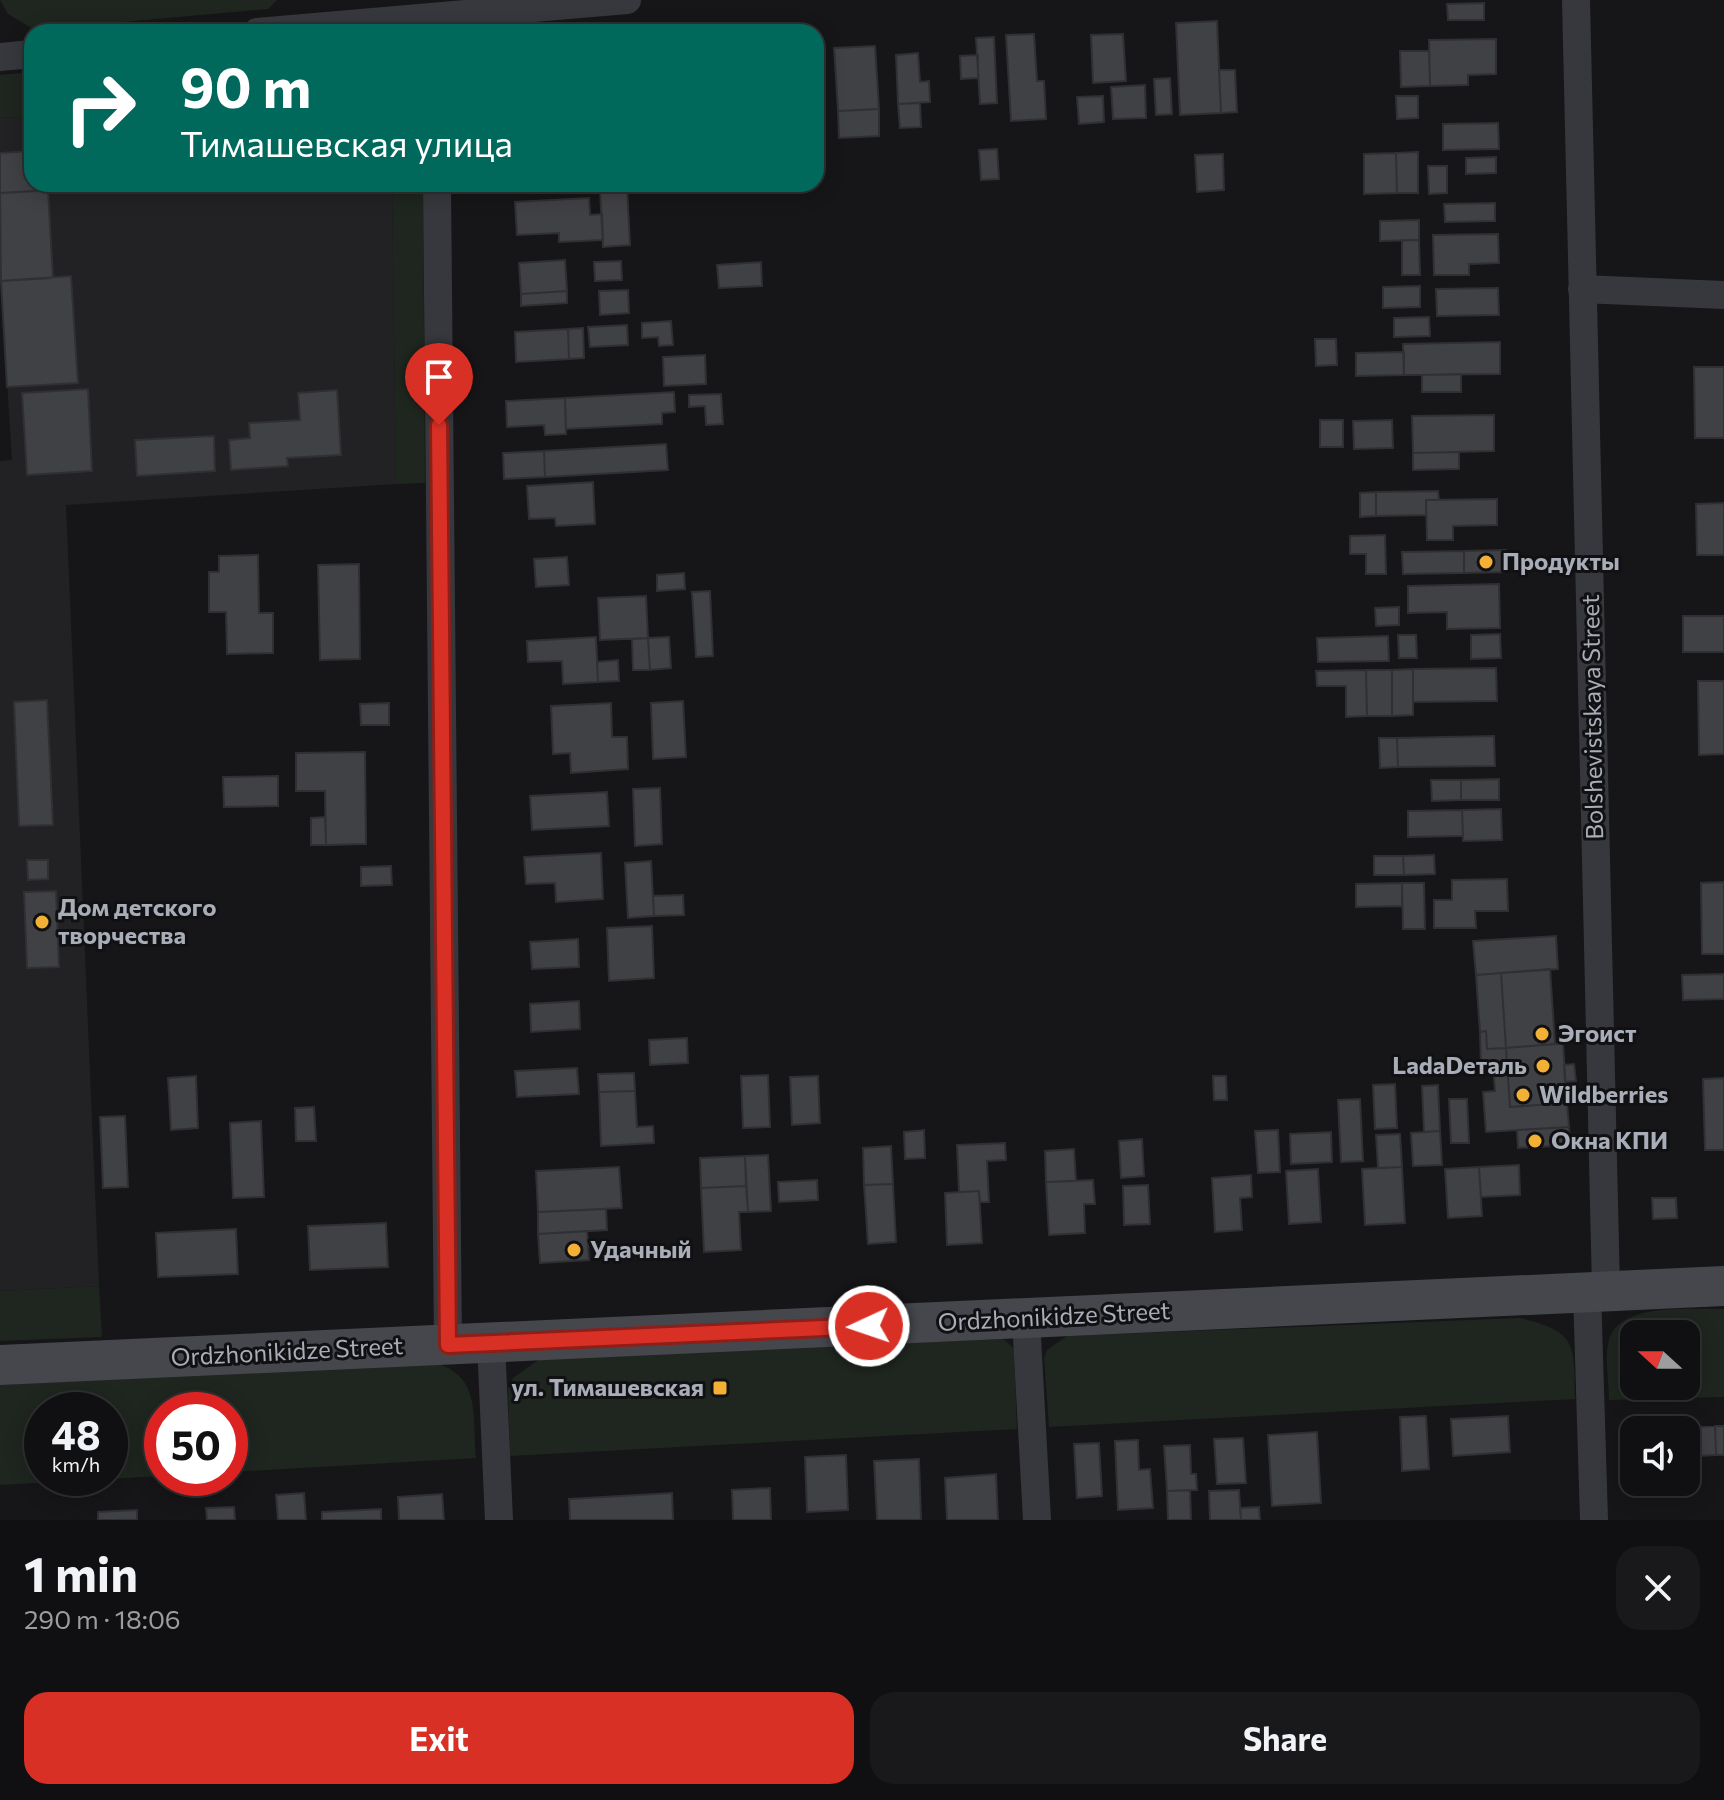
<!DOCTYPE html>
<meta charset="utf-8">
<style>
body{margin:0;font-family:Commissioner,sans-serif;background:#19191b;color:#f1f3f6;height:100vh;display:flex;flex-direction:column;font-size:30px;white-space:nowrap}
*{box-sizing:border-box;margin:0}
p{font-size:26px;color:#9c9d9f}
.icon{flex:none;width:44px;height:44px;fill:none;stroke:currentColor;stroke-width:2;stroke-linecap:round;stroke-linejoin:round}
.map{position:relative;height:1520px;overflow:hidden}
.details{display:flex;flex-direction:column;background:#101012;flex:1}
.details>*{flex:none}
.top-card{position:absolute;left:24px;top:24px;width:800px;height:168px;border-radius:24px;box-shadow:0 4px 20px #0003,0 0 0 2px #303032;background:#00695c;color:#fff;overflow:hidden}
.needle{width:52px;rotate:291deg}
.tools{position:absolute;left:1620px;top:1320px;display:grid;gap:16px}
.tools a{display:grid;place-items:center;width:80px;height:80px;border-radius:16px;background:#101012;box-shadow:0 4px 20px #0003,0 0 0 2px #303032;font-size:40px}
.speed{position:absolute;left:24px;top:1392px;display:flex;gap:16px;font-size:40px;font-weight:700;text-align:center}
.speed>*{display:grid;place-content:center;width:104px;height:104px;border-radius:50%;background:#101012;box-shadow:0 4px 20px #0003,0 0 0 2px #303032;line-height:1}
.speed small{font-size:20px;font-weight:400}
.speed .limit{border:12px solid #d22;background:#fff;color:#111}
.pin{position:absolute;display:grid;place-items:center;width:68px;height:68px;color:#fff;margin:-82px -34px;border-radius:50% 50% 50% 0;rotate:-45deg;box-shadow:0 0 8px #0007}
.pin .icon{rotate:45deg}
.me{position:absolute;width:88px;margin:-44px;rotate:267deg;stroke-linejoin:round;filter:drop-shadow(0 0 6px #0008)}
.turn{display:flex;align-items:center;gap:28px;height:168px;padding:0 24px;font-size:36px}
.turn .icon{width:104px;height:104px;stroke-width:2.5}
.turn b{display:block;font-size:56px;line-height:68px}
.round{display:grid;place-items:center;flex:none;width:84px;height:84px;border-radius:24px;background:#19191b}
.overview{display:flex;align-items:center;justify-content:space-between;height:136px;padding:0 24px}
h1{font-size:48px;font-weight:700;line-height:60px}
.cta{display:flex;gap:16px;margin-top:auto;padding:16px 24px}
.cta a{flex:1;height:92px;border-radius:24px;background:#d93025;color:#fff;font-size:32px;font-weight:700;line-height:92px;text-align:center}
.cta a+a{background:#19191b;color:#f1f3f6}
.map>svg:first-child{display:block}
.built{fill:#222225}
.green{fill:#1e261f;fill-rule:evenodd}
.building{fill:#404145;stroke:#303034;stroke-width:2}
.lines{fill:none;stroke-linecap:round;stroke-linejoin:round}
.minor{stroke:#37383d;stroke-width:28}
.secondary{stroke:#45474d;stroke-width:40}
.route-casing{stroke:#8d1f18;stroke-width:20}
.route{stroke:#d93025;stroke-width:14}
.poi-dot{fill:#f2b134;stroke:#111113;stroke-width:3}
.labels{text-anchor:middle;stroke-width:6;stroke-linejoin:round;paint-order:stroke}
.poi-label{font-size:24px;font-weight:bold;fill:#a8adb8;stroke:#111113;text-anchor:start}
.street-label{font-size:24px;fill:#a8adb8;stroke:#111113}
</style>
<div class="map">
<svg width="1724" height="1520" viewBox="0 0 1724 1520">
<rect width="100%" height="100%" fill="#161618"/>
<path class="built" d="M32 116V184H392L396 484 66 505 99 1286 0 1291V461L12 460 0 270V118Z"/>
<path class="green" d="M0 0H277L268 9 35 30 8 14Z
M32 72V116L0 118V75Z
M392 184H423L425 483 396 484Z
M99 1286 102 1337 0 1341V1291Z
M1724 1309V1397L1609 1400C1609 1382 1605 1361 1608 1344 1615 1301 1691 1310 1724 1309ZM1686 1334V1386H1634V1334Z
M1520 1318C1578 1332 1574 1344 1575 1399L1049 1427 1044 1358 1047 1350 1067 1336Z
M1003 1339 1014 1348 1017 1429 510 1456 508 1389 513 1378 541 1358Z
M433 1362C482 1376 472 1414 476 1458L230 1472V1410H162V1476L0 1485V1385ZM42 1410H110V1478H42Z"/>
<path class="building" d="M1484 3V20H1448L1447 4Z
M1217 21 1221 113 1180 115 1176 23Z
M1034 34 1037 81H1044L1046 119 1011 121 1006 35Z
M1123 34 1126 81 1093 83 1091 35Z
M994 37 997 103 980 104 976 38Z
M1496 39V74L1468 75V85L1430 86 1429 40Z
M875 46 879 109 838 111 834 48Z
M1400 51H1429L1430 86 1401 87Z
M918 53 920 82 929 81 930 102 898 104 896 55Z
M978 55V78L961 79 960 56Z
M1219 70H1235L1237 112 1221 113Z
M1170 78 1172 114 1156 115 1154 79Z
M1145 85 1146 118 1113 119 1111 87Z
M1103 96 1104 122 1079 124 1077 97Z
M1396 96H1418V118L1397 119Z
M920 103 921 127 900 128 898 104Z
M879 109V136L839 138 838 111Z
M1498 123 1499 149 1443 150V124Z
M997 149 999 179 981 180 979 150Z
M32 151V184H35L36 191 0 193V153Z
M1418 152V193H1397L1396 153Z
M1396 153 1397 193 1364 194V154Z
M1223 154 1224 190 1197 192 1195 155Z
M1496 157V173L1466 174V158Z
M1428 166H1447V193L1429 194Z
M111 184H234L111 192Z
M627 187 630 245 603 247 600 189Z
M48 190 53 278 1 281 0 193Z
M589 198 590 215 602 214 603 240 559 242V233L517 235 515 202Z
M1495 203V221L1445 222 1444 204Z
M1419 220V240L1380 241V221Z
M1498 234 1499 263 1469 264V275H1434L1433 235Z
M1402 240H1419L1420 275H1402Z
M565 260 567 291 521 294 519 263Z
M621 261 622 280 595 281 594 262Z
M761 262 762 286 719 288 717 265Z
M71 276 78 383 7 387 1 281Z
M1420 286V307L1383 308V287Z
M1498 288 1499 315 1437 316 1436 289Z
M628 290 629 313 600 315 599 291Z
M567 291V303L521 306V294Z
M1429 317 1430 336 1394 337V318Z
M671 321 673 345 659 346 658 337 642 338V323Z
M627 325 628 345 590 347 588 327Z
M583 328 584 358 569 359 568 329Z
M568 329 569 359 516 362 515 332Z
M1315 339H1336L1337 365 1316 366Z
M1500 342V374L1404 375 1403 344Z
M1404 352V375L1356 376V353Z
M705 355 706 384 664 386 663 357Z
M1694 367H1724V438H1695Z
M1461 374V392H1422V375Z
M88 389 92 471 27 475 22 393Z
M337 390 341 455 287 458 288 466 231 470 229 440 250 438 249 423 300 420 298 393Z
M674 392 675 412 662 413V424L566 429 565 398Z
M721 394 723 424 706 425 705 406 689 407V395Z
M565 398 566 434 545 435 544 425 507 427 506 401Z
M1494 415V451L1413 453 1412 416Z
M1320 420H1343V447H1320Z
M1392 420 1393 448 1354 449 1353 421Z
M214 436 215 471 137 476 135 440Z
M666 444 668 470 545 477 544 451Z
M544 451 545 477 504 479 503 453Z
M1459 452V469L1413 470V453Z
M593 482 595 524 556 526 555 518 529 519 527 486Z
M1438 491 1439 500H1426V515L1376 516V492Z
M1376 492V516L1360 517V493Z
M1497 499V525L1453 526V540H1427L1426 500Z
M1724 503V555H1697L1696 504Z
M1385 535 1386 574H1366V554H1350V536Z
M1506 550V572L1464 573V551Z
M1464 551V573L1403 574 1402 552Z
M258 555 259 613H273V653L227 654 226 612H209V572H219V556Z
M567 557 569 585 536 587 534 559Z
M359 564 360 659 320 660 318 565Z
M684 573 685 589 657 591V575Z
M1499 584 1500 628 1447 629V612L1408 613V586Z
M710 591 713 656 696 657 692 592Z
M646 596 648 638 600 640 598 598Z
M1399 607V625L1376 626 1375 608Z
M1683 616H1724V652H1683Z
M1500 634 1501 658 1471 659V635Z
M1398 635H1416L1417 658H1399Z
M1388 636 1389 661 1318 662 1317 638Z
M596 637 598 682 563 684 562 661 528 662 527 641Z
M669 637 671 668 650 670 648 638Z
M648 638 650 670H633L632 639Z
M618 660 619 681 598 682 597 662Z
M1496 668 1497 701 1413 702V669Z
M1413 669V715L1392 716V670Z
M1366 670H1392V716H1367Z
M1366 670 1367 716 1346 717V686H1317L1316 671Z
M1698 681H1724V754L1699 755Z
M47 700 53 825 19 826 14 702Z
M683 701 686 757 653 759 651 703Z
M389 703V725H361L360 704Z
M611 703 612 737H627L628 769 571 773 570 753 553 754 551 706Z
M1494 736 1495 766 1398 767 1397 738Z
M1379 738H1397L1398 767 1380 768Z
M365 752 366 844 326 845 325 791H296V753Z
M278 776V806L224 807 223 777Z
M1499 779V800H1461V780Z
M1431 780H1461V800L1432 801Z
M660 788 662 844 635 846 633 789Z
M607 792 609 826 532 830 530 796Z
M1501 809 1502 840 1463 841 1462 810Z
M1462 810 1463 836 1408 837V811Z
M325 817 326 845H311V818Z
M601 853 603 899 556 902 555 883 526 884 524 857Z
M1434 855 1435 874 1404 875 1403 856Z
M1374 856H1403L1404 875H1374Z
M27 860H48V879L28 880Z
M651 861 654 916 628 918 625 863Z
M391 866 392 885 361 886V867Z
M1507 879 1508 911H1475L1476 928H1434V900H1452V880Z
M1724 882V954H1702L1701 883Z
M1402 883H1424L1425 929H1403Z
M1402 883V906L1356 907V884Z
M56 891 59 967 27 968 24 892Z
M683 895 684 915 654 916 653 896Z
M652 926 654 978 609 981 607 928Z
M1556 936 1558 969 1476 975 1473 941Z
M578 939 579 967 532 969 530 942Z
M1550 969 1555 1044 1506 1048 1501 973Z
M1501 973 1506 1048 1487 1049 1486 1031 1480 1032 1476 975Z
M1724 974V999L1683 1000 1682 975Z
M579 1001 580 1029 531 1032 530 1004Z
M1486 1031 1487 1049 1506 1048 1507 1064 1481 1066 1480 1032Z
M687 1038 688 1063 650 1065 649 1040Z
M1555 1044H1563L1567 1103 1510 1107 1506 1048Z
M1507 1064 1510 1107 1567 1103 1569 1127 1486 1132 1483 1092 1495 1091 1493 1065Z
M1574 1064 1576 1081 1565 1082 1564 1065Z
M577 1068 579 1094 517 1097 515 1071Z
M634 1073 635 1091 599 1092 598 1074Z
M768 1075 770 1127 743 1128 741 1076Z
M196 1076 198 1128 171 1130 168 1078Z
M818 1076 820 1123 792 1125 790 1077Z
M1213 1076H1226L1227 1100H1214Z
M1724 1078V1150H1705L1703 1079Z
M1395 1084 1397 1128 1375 1129 1373 1085Z
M1438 1085 1440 1131 1424 1132 1422 1086Z
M635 1091 637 1127 653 1126 654 1143 601 1146 599 1092Z
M1360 1099 1363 1161 1341 1162 1338 1100Z
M1449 1099H1467L1469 1143H1451Z
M314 1107 316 1141H296L295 1108Z
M125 1116 128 1187 103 1188 100 1117Z
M261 1121 264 1197 233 1198 230 1123Z
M1569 1127 1570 1145 1518 1148 1517 1130Z
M924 1130 925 1158 905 1159 904 1132Z
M1278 1130 1280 1172 1258 1173 1255 1131Z
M1440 1131 1442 1165 1413 1166 1411 1133Z
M1331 1132 1332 1162 1291 1164 1290 1134Z
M1400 1134 1402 1167 1378 1168 1376 1135Z
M1142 1139 1144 1176 1121 1178 1119 1141Z
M1005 1143 1006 1160 987 1161 989 1202H980L979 1191 959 1192 957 1145Z
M891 1146 893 1184 864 1185 863 1148Z
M1074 1149 1076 1181 1046 1182 1045 1151Z
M768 1155 771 1211 748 1212 745 1156Z
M745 1156 746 1186 701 1188 700 1158Z
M1519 1165 1520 1195 1481 1197 1479 1167Z
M619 1167 622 1208 538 1212 536 1171Z
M1402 1167 1405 1223 1365 1225 1362 1169Z
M1479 1167 1482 1216 1448 1218 1445 1169Z
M1318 1169 1321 1222 1289 1224 1286 1171Z
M1251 1175 1252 1197 1240 1198 1242 1230 1215 1232 1212 1178Z
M817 1180 818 1200 779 1202 778 1182Z
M1093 1180 1095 1204H1084L1085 1233 1049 1235 1046 1182Z
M893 1184 896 1242 868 1244 864 1185Z
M1148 1185 1150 1224 1124 1225 1123 1186Z
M746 1186 748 1212H739L741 1250 704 1252 701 1188Z
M979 1191 982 1243 947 1245 945 1193Z
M1652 1198H1676L1677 1218 1653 1219Z
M606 1209 607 1230 538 1234V1212Z
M386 1223 388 1267 310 1270 308 1226Z
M236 1229 238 1274 158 1277 156 1233Z
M587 1231 589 1260 540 1263 538 1234Z
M1426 1416 1429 1469 1402 1471 1400 1417Z
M1508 1416 1510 1452 1453 1456 1451 1419Z
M1715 1426H1724V1455H1716Z
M1715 1426 1716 1455 1698 1456 1696 1427Z
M1317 1432 1321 1503 1272 1506 1268 1435Z
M1243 1438 1246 1483 1217 1484 1214 1439Z
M1138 1440 1139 1470 1150 1469 1153 1508 1118 1510 1115 1441Z
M1099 1443 1102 1496 1077 1498 1074 1444Z
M1190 1445 1191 1474H1196L1197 1490 1167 1491 1164 1446Z
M846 1455 848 1510 807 1512 805 1457Z
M919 1459 921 1520H877L874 1461Z
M996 1474 998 1520H947L945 1478Z
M770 1488 771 1520H733L732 1490Z
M1190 1490 1191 1520H1168L1167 1491Z
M1239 1490 1241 1520H1210L1209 1491Z
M304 1493 306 1520H278L276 1495Z
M672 1493 673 1520H570L569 1499Z
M442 1494 444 1520H399L398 1497Z
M234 1507 235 1520H207L206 1508Z
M1259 1507 1260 1520H1241L1240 1508Z
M381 1509V1520H322V1512Z
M137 1510V1520H98V1512Z"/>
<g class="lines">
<path class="minor" d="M1576 0 1606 1289
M257 32 627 0
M0 57 32 54
M437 184 448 1345
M1582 289 1724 295
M1587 1291 1594 1520
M1026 1319 1037 1520
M491 1343 499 1520"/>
<path class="secondary" d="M0 1365 1724 1286"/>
</g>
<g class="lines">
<g class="route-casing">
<path id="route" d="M439 425 448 1345 869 1326"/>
</g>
<use href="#route" class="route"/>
</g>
<g class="poi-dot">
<circle cx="1486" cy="562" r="8"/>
<circle cx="42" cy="922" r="8"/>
<circle cx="1542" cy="1034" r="8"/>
<circle cx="1543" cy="1066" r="8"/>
<circle cx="1523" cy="1095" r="8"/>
<circle cx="1535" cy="1141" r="8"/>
<circle cx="574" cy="1250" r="8"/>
<rect x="712" y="1380" width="16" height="16" rx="4"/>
</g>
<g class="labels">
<g class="poi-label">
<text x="1502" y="570">Продукты</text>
<text x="58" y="916">Дом детского<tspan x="58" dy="28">творчества</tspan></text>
<text x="1558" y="1042">Эгоист</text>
<text x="1527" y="1074" text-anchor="end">LadaDеталь</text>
<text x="1539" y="1103">Wildberries</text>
<text x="1551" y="1149">Окна КПИ</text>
<text x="590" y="1258">Удачный</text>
<text x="704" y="1396" text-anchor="end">ул. Тимашевская</text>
</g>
<g class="street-label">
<text transform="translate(1593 717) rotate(-91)" y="8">Bolshevistskaya Street</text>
<text transform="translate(1054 1317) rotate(-3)" y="8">Ordzhonikidze Street</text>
<text transform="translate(287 1352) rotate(-3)" y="8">Ordzhonikidze Street</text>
</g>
</g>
</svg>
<div class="tools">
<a><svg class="needle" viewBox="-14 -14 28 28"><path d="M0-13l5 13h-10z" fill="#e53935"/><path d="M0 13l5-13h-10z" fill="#9c9d9f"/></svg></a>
<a><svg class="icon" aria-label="sound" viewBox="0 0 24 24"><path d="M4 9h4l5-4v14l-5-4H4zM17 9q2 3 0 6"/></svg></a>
</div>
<div class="speed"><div>48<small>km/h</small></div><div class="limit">50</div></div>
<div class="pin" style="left:439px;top:425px;background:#d93025"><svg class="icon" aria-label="arrive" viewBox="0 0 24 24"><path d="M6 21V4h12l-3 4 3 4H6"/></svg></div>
<svg class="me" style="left:869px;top:1326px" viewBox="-20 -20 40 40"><circle r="17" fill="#d93025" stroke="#fff" stroke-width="3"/><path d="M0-11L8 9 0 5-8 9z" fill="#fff"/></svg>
<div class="top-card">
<div class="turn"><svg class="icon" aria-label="right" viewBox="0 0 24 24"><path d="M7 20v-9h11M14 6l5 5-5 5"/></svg><div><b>90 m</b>Тимашевская улица</div></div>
</div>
</div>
<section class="details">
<div class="overview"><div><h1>1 min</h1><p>290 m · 18:06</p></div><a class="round"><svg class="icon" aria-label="close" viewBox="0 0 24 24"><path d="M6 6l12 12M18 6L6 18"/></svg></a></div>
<div class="cta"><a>Exit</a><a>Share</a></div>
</section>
